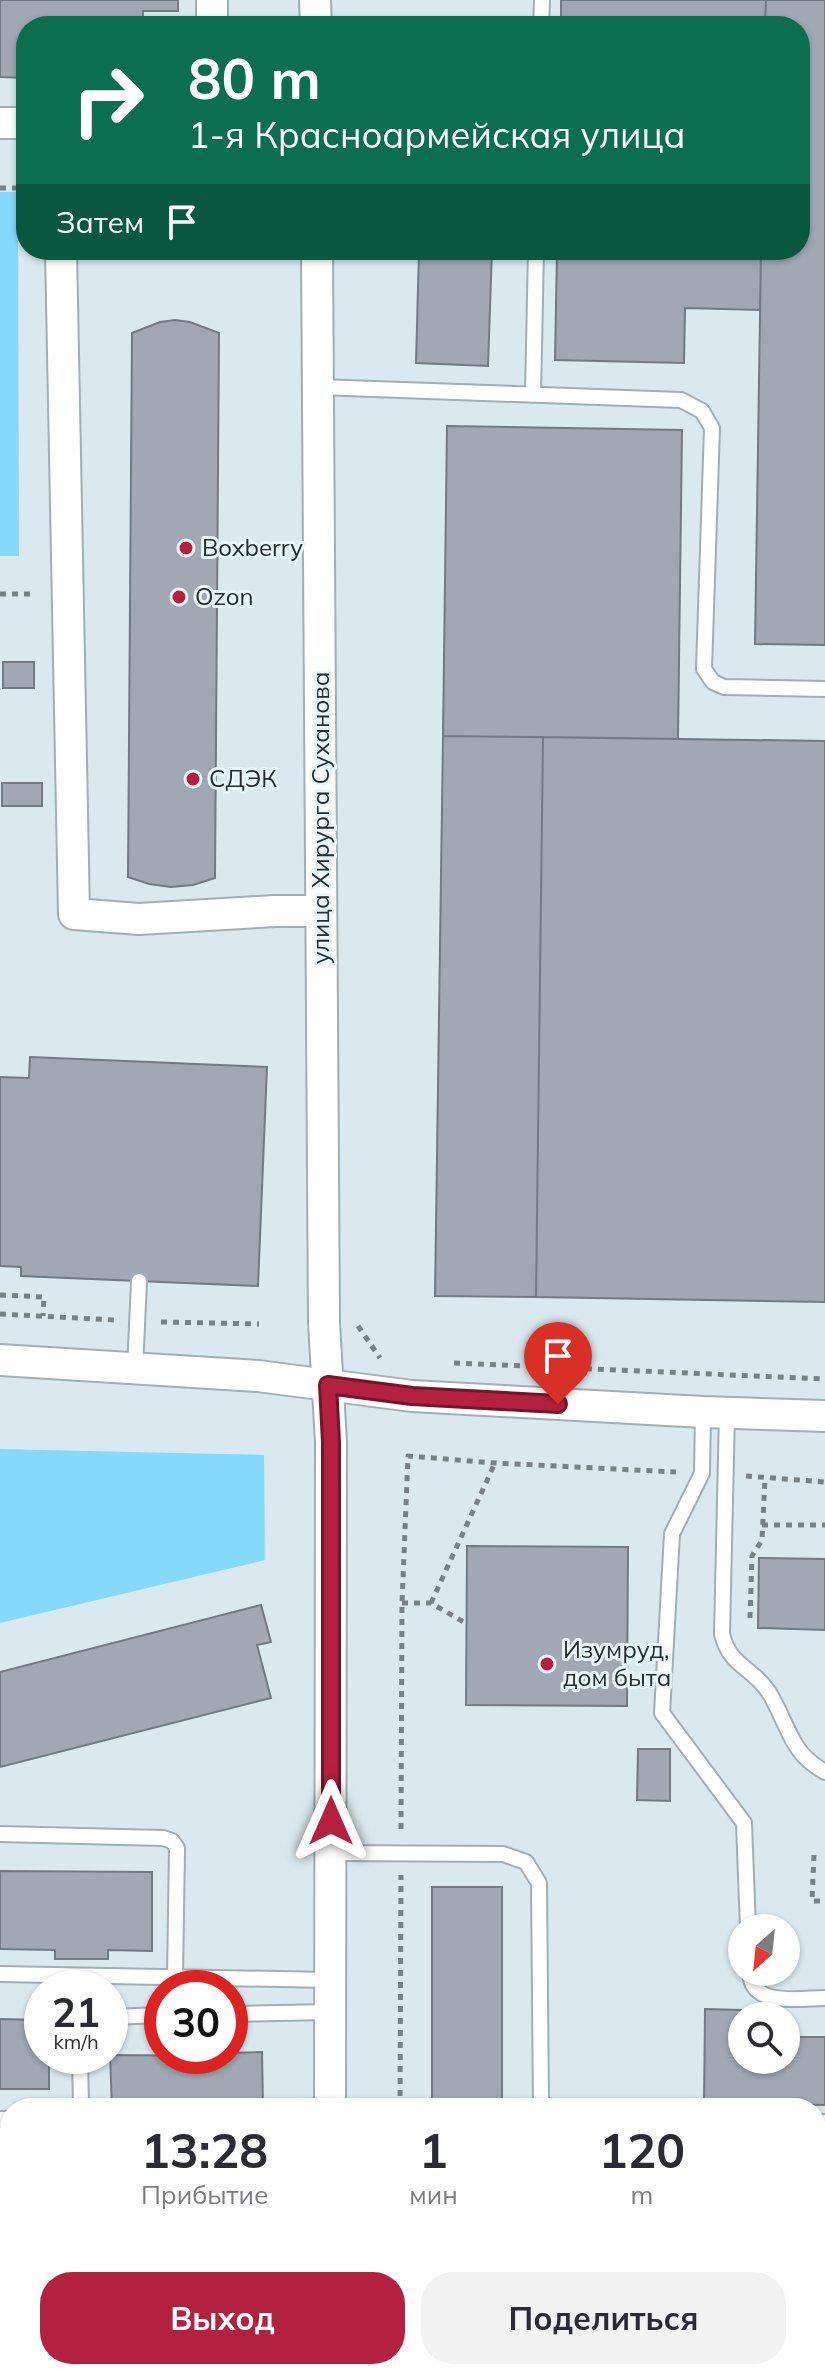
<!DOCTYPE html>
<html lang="ru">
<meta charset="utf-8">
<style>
body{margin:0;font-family:Mulish,sans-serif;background:#f2f2f3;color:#2b2b33;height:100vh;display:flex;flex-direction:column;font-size:30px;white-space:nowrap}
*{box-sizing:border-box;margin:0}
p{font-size:26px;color:#7c7c81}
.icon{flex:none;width:44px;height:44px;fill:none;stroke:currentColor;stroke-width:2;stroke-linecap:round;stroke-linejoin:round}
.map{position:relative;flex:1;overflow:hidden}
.panel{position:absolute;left:0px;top:2098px;width:826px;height:282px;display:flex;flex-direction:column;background:#fff;border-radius:32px 32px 0 0;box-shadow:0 2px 6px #0004}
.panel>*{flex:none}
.top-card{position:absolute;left:16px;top:16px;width:794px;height:244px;border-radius:32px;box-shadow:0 2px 6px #0004;background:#0b6e4f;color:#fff;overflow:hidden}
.needle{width:52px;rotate:207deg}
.controls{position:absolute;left:728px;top:1914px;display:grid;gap:16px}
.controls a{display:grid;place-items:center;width:72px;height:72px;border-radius:50%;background:#fff;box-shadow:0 2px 6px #0004;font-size:40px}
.speed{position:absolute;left:24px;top:1970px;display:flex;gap:16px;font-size:40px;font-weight:700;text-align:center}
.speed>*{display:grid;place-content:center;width:104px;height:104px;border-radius:50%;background:#fff;box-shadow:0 2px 6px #0004;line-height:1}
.speed small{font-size:20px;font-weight:400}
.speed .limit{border:12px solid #d22;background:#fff;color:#111}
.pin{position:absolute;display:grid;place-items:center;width:68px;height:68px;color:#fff;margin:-82px -34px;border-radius:50% 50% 50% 0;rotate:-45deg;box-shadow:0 0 8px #0007}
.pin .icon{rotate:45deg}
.me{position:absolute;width:88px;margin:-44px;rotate:0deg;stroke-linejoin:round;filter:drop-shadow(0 0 6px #0008)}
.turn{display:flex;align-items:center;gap:28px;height:168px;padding:0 40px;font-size:36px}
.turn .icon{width:104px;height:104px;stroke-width:2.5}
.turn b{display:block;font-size:56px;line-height:68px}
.then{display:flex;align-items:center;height:76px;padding:0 40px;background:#0003;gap:16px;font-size:30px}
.eta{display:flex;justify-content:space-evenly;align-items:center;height:136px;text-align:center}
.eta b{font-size:48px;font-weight:700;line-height:56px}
.action{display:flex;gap:16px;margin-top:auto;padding:16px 40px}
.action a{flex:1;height:92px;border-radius:32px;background:#b42140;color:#fff;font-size:32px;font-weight:700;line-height:92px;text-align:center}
.action a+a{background:#f2f2f3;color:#2b2b33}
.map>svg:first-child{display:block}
.green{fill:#85dafb}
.building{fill:#a0a8b3;stroke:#727a84;stroke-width:2}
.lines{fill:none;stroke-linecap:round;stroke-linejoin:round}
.service-casing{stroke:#a0aeb5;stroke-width:18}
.minor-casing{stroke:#a0aeb5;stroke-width:34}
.path{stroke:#788286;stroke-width:5;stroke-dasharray:6 6;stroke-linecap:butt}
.service{stroke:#fff;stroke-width:14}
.minor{stroke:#fff;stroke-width:30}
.route-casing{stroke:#75152a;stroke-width:20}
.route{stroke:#b42140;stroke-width:14}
.poi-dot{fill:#b42140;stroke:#e7f6fd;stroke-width:3}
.labels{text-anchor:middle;stroke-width:6;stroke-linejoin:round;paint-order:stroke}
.poi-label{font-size:24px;fill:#282d30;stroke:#e7f6fd;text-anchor:start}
.street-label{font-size:24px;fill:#282d30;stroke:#e7f6fd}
</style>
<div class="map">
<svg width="825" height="2379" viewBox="0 0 825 2379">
<rect width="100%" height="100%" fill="#dae9f0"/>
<path class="green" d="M0 192H18L19 556H0Z
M0 1449 264 1455 265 1560 0 1623Z"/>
<path class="building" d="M0 0H178V11H143V26H26V78L0 77Z
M561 0H766L765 26H561Z
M766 0H825V645L755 644 761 250H800V26H765Z
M419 250H492L488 366 416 363Z
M557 250H761L760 310 685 308 684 363 555 360Z
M175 320 190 322 219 333 215 878 193 885 171 887 149 884 128 877 132 333 160 322Z
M447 426 682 430 678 739 443 736Z
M3 662H34V688H3Z
M443 736 543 737 536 1297 435 1296Z
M543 737 825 741V1302L536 1297Z
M2 783H42V806H2Z
M30 1057 267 1067 258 1286 21 1276V1267L0 1266V1077L29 1078Z
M467 1546 628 1547 627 1706 466 1705Z
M759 1558 825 1559V1630L758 1628Z
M261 1605 271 1642 257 1645 271 1698 0 1767V1672Z
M638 1749H670V1801L637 1800Z
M0 1871 152 1872V1951L108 1950V1959H55V1950L0 1949Z
M432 1887H502V2108H432Z
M705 2009 741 2010 742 2060H786V2037H825V2105L704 2104Z
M0 2019 42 2020V2056H49V2089H0Z
M262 2052 263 2108H112L110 2055 230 2056V2053Z
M0 2136H10V2335H0Z
M816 2326 822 2327 821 2379H598V2370H816Z
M525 2370H593V2379H520Z"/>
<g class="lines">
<g class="service-casing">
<path id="service" d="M541 26 542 0
M318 387 681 400 702 411 712 428 704 669 713 682 724 687 825 689
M533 395 536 250
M135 1369 139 1281
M703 1412 702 1473 672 1534 662 1713 744 1823 748 1928
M727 1412 722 1634C730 1667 751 1666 768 1691 781 1710 789 1741 805 1757 811 1763 818 1768 825 1772
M0 1834 163 1838 172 1841 177 1848 175 1978
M331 1853 503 1854 526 1862 539 1883 541 2108
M750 1972C751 2008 800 1998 825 1998
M0 1974 330 1980
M230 2014 330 2012
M110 2017 162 2015
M80 2056 81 2108
M0 2119H10
M816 2122H825
M816 2295 825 2297
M135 2379 158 2370"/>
</g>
<g class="minor-casing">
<path id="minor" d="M212 0V26
M315 0 316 26
M0 123H26
M61 250 74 914 139 919 275 911H321
M317 250 324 1323 331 1442 330 2108
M0 1360 258 1376 412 1396 703 1412 825 1416
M330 2370 331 2379"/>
</g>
<path class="path" d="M0 188H26
M0 594H36
M0 1295 44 1297 43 1316
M0 1314 115 1320
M161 1322 259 1324
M358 1326 380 1358
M454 1363 825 1379
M746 1476 825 1482
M762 1525H825
M402 1603H431L467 1624
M431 1603 495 1463
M750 1618 752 1556 762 1540 765 1478
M401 1829 402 1603 408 1456 495 1463 676 1472
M814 1855 812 1901H825
M400 2108 401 1875
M408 2379V2370"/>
<use href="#service" class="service"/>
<use href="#minor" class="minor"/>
</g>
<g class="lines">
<g class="route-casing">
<path id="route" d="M331 1821V1442L328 1385 412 1396 558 1404"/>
</g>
<use href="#route" class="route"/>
</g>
<g class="poi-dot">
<circle cx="186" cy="548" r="8"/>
<circle cx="179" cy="597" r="8"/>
<circle cx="193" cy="779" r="8"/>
<circle cx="547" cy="1664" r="8"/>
</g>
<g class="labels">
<g class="poi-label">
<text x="202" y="556">Boxberry</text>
<text x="195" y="605">Ozon</text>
<text x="209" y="787">СДЭК</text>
<text x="563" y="1658">Изумруд,<tspan x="563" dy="28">дом быта</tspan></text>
</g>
<g class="street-label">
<text transform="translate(321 818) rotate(-90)" y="8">улица Хирурга Суханова</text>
</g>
</g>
</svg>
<div class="controls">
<a><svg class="needle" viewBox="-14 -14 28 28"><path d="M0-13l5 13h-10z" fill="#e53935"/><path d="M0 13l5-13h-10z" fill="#7c7c81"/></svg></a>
<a><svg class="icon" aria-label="search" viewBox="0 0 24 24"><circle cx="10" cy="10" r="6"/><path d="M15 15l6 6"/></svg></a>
</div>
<div class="speed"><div>21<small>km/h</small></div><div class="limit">30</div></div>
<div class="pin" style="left:558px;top:1404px;background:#d93025"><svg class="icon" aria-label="arrive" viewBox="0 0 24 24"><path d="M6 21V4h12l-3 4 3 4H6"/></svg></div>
<svg class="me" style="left:331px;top:1821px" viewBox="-20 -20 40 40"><path d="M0-17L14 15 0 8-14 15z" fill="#b42140" stroke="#fff" stroke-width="4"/></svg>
<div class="top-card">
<div class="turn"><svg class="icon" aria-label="right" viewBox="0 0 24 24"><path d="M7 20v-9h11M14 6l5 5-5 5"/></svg><div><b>80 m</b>1-я Красноармейская улица</div></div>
<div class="then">Затем<svg class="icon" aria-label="arrive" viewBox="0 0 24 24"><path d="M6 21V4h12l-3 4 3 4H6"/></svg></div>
</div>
<section class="panel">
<div class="eta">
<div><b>13:28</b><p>Прибытие</p></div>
<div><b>1</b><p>мин</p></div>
<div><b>120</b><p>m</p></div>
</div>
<div class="action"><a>Выход</a><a>Поделиться</a></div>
</section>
</div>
